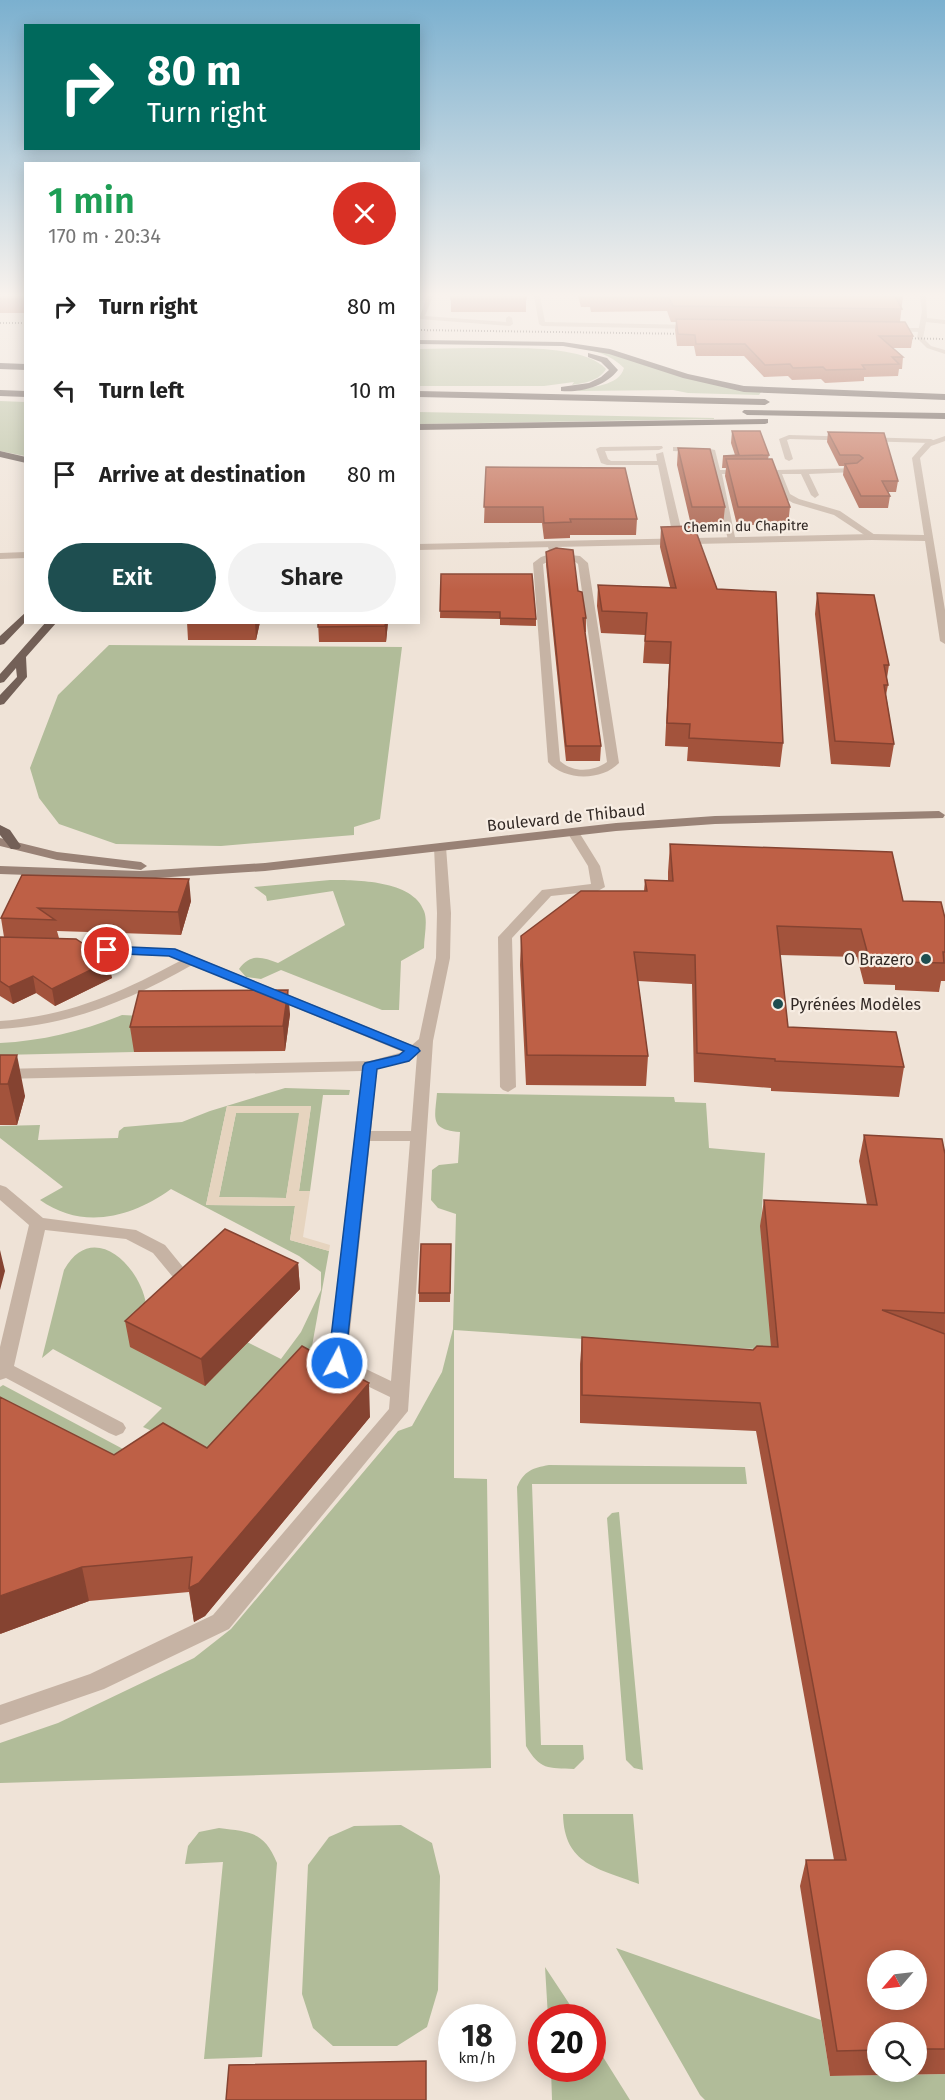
<!DOCTYPE html>
<meta charset="utf-8">
<style>
body{margin:0;font-family:"Fira Sans",sans-serif;background:#f2f2f2;color:#222;height:100vh;display:flex;flex-direction:column;font-size:22px;white-space:nowrap}
*{box-sizing:border-box;margin:0}
p{font-size:20px;color:#767676}
.icon{flex:none;width:33px;height:33px;fill:none;stroke:currentColor;stroke-width:2;stroke-linecap:round;stroke-linejoin:round}
.map{position:relative;flex:1;overflow:hidden}
.drawer{position:absolute;left:24px;top:162px;width:396px;height:462px;display:flex;flex-direction:column;background:#fff;border-radius:0px;box-shadow:0 3px 15px #0003}
.drawer>*{flex:none}
.top-card{position:absolute;left:24px;top:24px;width:396px;height:126px;border-radius:0px;box-shadow:0 3px 15px #0003;background:#00695c;color:#fff;overflow:hidden}
.needle{width:39px;rotate:242deg}
.tools{position:absolute;left:867px;top:1950px;display:grid;gap:12px}
.tools a{display:grid;place-items:center;width:60px;height:60px;border-radius:50%;background:#fff;box-shadow:0 3px 15px #0003;font-size:30px}
.speed{position:absolute;left:438px;top:2004px;display:flex;gap:12px;font-size:30px;font-weight:700;text-align:center}
.speed>*{display:grid;place-content:center;width:78px;height:78px;border-radius:50%;background:#fff;box-shadow:0 3px 15px #0003;line-height:1}
.speed small{font-size:15px;font-weight:400}
.speed .limit{border:9px solid #d22;background:#fff;color:#111}
.pin{position:absolute;display:grid;place-items:center;width:51px;height:51px;color:#fff;margin:-26px;border:3px solid #fff;border-radius:50%;box-shadow:0 2px 6px #0007}
.me{position:absolute;width:66px;margin:-33px;rotate:6deg;stroke-linejoin:round;filter:drop-shadow(0 0 4px #0008)}
.turn{display:flex;align-items:center;gap:21px;height:126px;padding:0 24px;font-size:27px}
.turn .icon{width:78px;height:78px;stroke-width:2.5}
.turn b{display:block;font-size:42px;line-height:51px}
.round{display:grid;place-items:center;flex:none;width:63px;height:63px;border-radius:32px;background:#f2f2f2}
.overview{display:flex;align-items:center;justify-content:space-between;height:102px;padding:0 24px}
h1{font-size:36px;font-weight:600;line-height:45px;color:#1e9e55}
.cta{display:flex;gap:12px;margin-top:auto;padding:12px 24px}
.cta a{flex:1;height:69px;border-radius:36px;background:#1e4e50;color:#fff;font-size:24px;font-weight:600;line-height:69px;text-align:center}
.cta a+a{background:#f2f2f2;color:#222}
ul{padding:0;list-style:none}
li{display:flex;align-items:center;gap:18px;height:84px;padding:0 24px}
li div{flex:1}
li b{display:block;font-size:22px}
li em{font-style:normal}
.map>svg:first-child{display:block}
.green{fill:#b1bc99}
.plaza{fill:#e6d4bf;fill-rule:evenodd}
.lines{fill:none;stroke-linecap:round;stroke-linejoin:round}
.lane{fill:#c6b3a4;fill-rule:evenodd}
.street{fill:#c6b3a4;fill-rule:evenodd}
.secondary{fill:#998276;fill-rule:evenodd}
.primary{fill:#736057;fill-rule:evenodd}
.highway{fill:#52433d;fill-rule:evenodd}
.rail{stroke:#322925;stroke-width:2;stroke-dasharray:1 2;stroke-linecap:butt}
.wall{fill:#a3533c;fill-rule:evenodd}
.shaded-wall{fill:#854331}
.building{fill:#be6046;stroke:#854331;stroke-width:1.5;fill-rule:evenodd}
.route{fill:#1a73e8;stroke:#114b97;stroke-width:1.5}
.poi-dot{fill:#1e4e50;stroke:#f7ede3;stroke-width:2}
.labels{text-anchor:middle;stroke-width:4.5;stroke-linejoin:round;paint-order:stroke}
.far-street-label{font-size:14px;fill:#322925;stroke:#f7ede3}
.street-label{font-size:16px;fill:#322925;stroke:#f7ede3}
.poi-label{font-size:16px;fill:#322925;stroke:#f7ede3;text-anchor:end}
</style>
<div class="map">
<svg width="945" height="2100" viewBox="0 0 945 2100">
<rect width="100%" height="100%" fill="#efe3d7"/>
<path class="green" d="M518 344 558 345 603 351 687 378 761 392 759 395 688 393 673 390 576 391C589 386 619 387 624 368 599 342 551 346 518 344Z
M472 348C506 349 582 343 606 369 599 381 585 383 572 385L574 382 544 386H419V349Z
M0 401 25 402V456L0 451Z
M418 412 714 418V419L419 424Z
M109 645 402 647 380 819 354 827V835L221 846 116 844 59 824 39 798 30 768 58 695Z
M330 880C356 880 413 880 424 911 428 921 424 937 424 948L401 961 399 1010H382L281 970 261 979 246 977 239 969C251 953 262 957 278 963L345 925 333 891 267 901 266 896 254 887Z
M122 1015 142 1016 134 1052 0 1055V1043C42 1041 83 1031 122 1015Z
M285 1088 350 1090 349 1095H323L310 1191H299L311 1106H227L206 1205 295 1206 290 1240 329 1251 309 1363 218 1469 124 1474 0 1409V1387L3 1385 123 1449 170 1439 143 1427 162 1408 53 1349 42 1358 64 1270C92 1219 140 1265 146 1304L247 1342 281 1359 301 1332 321 1290V1272L299 1256 171 1189C131 1218 82 1230 40 1200L63 1187 0 1138V1126L40 1125 38 1140 118 1138 119 1131 124 1127 182 1122 210 1111Z
M437 1093 674 1097 675 1102 706 1103 709 1148 765 1153 761 1226 945 1357 686 1346 454 1330V1478L487 1479 491 1768 0 1783V1743L58 1723 194 1658 231 1629 398 1431 412 1426 442 1372 453 1329 456 1214 438 1208 431 1200 432 1170 439 1165 458 1163 460 1132C429 1130 435 1118 437 1093Z
M236 1113H300L286 1198 219 1197Z
M549 1465 745 1467 747 1484H532L541 1745H583L584 1759 574 1769C548 1768 540 1770 526 1746L517 1487C524 1471 532 1468 549 1465Z
M619 1512 643 1770 634 1768 626 1760 607 1518 612 1513Z
M563 1814H633L639 1884C598 1868 564 1865 563 1814Z
M401 1825 432 1843 440 1876 438 1990 427 2027 397 2046H333L313 2028 302 1994 308 1865 329 1837 354 1826Z
M219 1828C250 1832 264 1831 277 1863L262 2057 204 2059 223 1862 185 1864 188 1846 199 1832Z
M616 1948 821 2020 830 2076 945 2074V2100H705L700 2095Z
M545 1967 578 2017H548Z
M593 2041 630 2100H552L551 2069 592 2068Z"/>
<path class="plaza" d="M227 1106H311L299 1191H310L303 1237 330 1245 329 1251 290 1240 295 1206 206 1205ZM236 1113H299L286 1198 219 1197Z"/>
<g class="lines">
<path class="lane" d="M427 296H433L425 316 506 322V318L509 316 512 318 513 324 510 326 419 319Z
M534 296H540L545 322 694 325 697 327 694 329 542 326 539 324Z
M889 328H922L925 330 922 332 887 331Z
M789 435 931 439 935 441 931 443 790 439 787 440 793 459 789 461 785 459 779 439Z
M662 446 663 448 659 450 605 451 608 459 611 461H657L656 454 663 452 684 541 679 544 674 541 658 465H607L601 463 596 449 600 447Z
M676 447 706 448 715 450 720 470H746L750 472 746 474H722L736 542 728 540 708 453 673 451V447Z
M858 468 859 470 855 472 809 474 819 495 815 498 811 495 801 474H782L790 494 799 499 840 511 875 535V539L872 540 834 515 793 503 783 497 776 474 773 472 777 470Z
M553 544 558 547 559 554 580 556 588 563 619 763C602 781 564 781 548 762L533 563 541 557 550 554 548 547ZM555 559 574 561 578 564 607 762C593 772 573 773 560 761L543 564Z
M573 828 577 829 600 866 605 887 598 891 551 896 512 938 516 1087 508 1092 503 1090 500 1087 498 937 542 890 591 884 588 866 567 832Z
M440 843 446 847 451 913 450 958 433 1041 408 1411 229 1629 104 1689 0 1725V1705L90 1674 213 1615 389 1409 390 1397 330 1368 328 1363 362 1071 0 1079V1069L370 1061 403 1052 192 965C130 1000 71 1025 0 1029V1021C69 1016 120 993 180 961L169 956 73 953 68 952 66 949 68 946 176 949 412 1045 419 1039 436 958 437 913 434 847ZM417 1055 411 1131H371L377 1069 409 1061ZM370 1141H410L391 1381 347 1360Z
M0 1185 6 1187 43 1218 136 1230 165 1245 187 1272 184 1276 178 1278 172 1276 153 1253 126 1239 45 1230 14 1366 123 1423 126 1428 123 1433 116 1436 109 1433 6 1378 0 1380V1347L29 1225 0 1200Z"/>
<path class="street" d="M920 296H926L927 318 945 320V324L926 322 923 338 931 346 945 350V354L927 348 917 338 922 311Z
M945 436V441L931 446 920 458 945 610V644L940 641 925 541 872 540 418 550V544L872 534 924 535 912 458 925 443Z
M26 552V558L0 559V553Z"/>
<path class="secondary" d="M939 811 945 815 943 818 715 824 616 831 265 871 140 879 0 874V866L140 871 265 863 616 823 715 816Z
M0 838 57 852 141 862 147 866 141 870 57 860 0 846Z"/>
<path class="primary" d="M26 612V621L4 644 0 645V636Z
M46 622H57L26 657 27 677 4 704 0 705V695L17 677 16 668 4 682 0 683V674Z
M0 825 10 830 21 846 19 849H11L0 835Z"/>
<path class="highway" d="M418 340 563 342 610 349 688 374 744 386 945 394V400L744 392 683 378 609 354 563 346 418 344Z
M588 353 607 358 618 370C606 386 581 393 561 391V387L589 383 601 377 609 370 601 362 588 357Z
M0 363 26 364V370L0 369Z
M0 390 26 391V397L0 396Z
M418 391 765 399 770 402 765 405 418 397Z
M744 410 945 413V419L747 415 742 412Z
M768 419V423L765 424 418 430V424Z
M0 451 26 457V463L0 457Z"/>
<path class="rail" d="M0 323H26
M418 330 693 334
M897 338 945 339"/>
</g>
<path class="wall" d="M0 296H26V313H0Z
M451 296 526 299V312H451Z
M578 296H903L900 322 913 336 911 348H893L903 357 902 369H899L898 376 864 377V381L825 383 821 379 792 380 788 376 764 377 744 356H696L694 346H677L675 330 676 322H671L667 311 591 312 590 307H581Z
M732 431 769 455 768 459 790 507 788 525H737L725 476 726 468H722L723 456 735 455 731 443Z
M828 432 898 481 896 492H888L890 496 888 508H859L843 475 844 466H839L827 442Z
M678 448 725 507 723 525H691L677 465Z
M486 467 637 519 636 535H570V538L544 539 542 523H484Z
M661 527 717 589 783 743 780 767 687 761 688 747 665 746 669 664 643 663 645 635 601 633 597 606 598 585 670 587 660 547Z
M546 552 578 591 586 618V632H585L601 746 600 761H566L546 565Z
M441 574 536 619V626L500 625V619L440 618Z
M817 593 889 665 887 678 888 685 886 695 894 744 890 767 831 764 815 614Z
M187 622H260L256 640H188Z
M318 622H388L386 642H319Z
M670 844 903 901 945 918V981H941L939 992 895 990V985L864 984 857 957 780 955 788 1027 904 1067 899 1097 771 1091V1088L694 1082 692 984 638 981 648 1056 646 1086 526 1085 520 965 521 936 644 891 645 880 668 881V872Z
M22 875 191 901 181 935 57 931 59 938 112 978 55 1006 36 993 13 1004 0 996V937H4L1 918Z
M290 1014 285 1051 134 1052 130 1027Z
M0 1055 25 1096 17 1125H0Z
M864 1135 945 1154V2074L830 2076 800 1886 806 1860H834L756 1431 580 1423V1364L582 1337 753 1350 771 1347 760 1226 764 1200 867 1205 859 1161ZM878 2032H916V2072H878Z
M451 1253 450 1302H419V1293Z
M298 1263 300 1289 205 1386 130 1347 125 1321Z
M370 1417 205 1616 194 1622 189 1592 89 1601 0 1634 207 1448Z"/>
<path class="shaded-wall" d="M255 622H260L256 640Z
M386 622H388L386 642 385 626Z
M189 879 191 901 181 935 178 912Z
M109 961 112 978 55 1006 52 989Z
M33 976 36 993 13 1004 9 987Z
M288 990 290 1014 285 1051 283 1026Z
M17 1055 25 1096 17 1125 8 1084Z
M0 1250 5 1271 0 1290Z
M298 1263 300 1289 205 1386 201 1359Z
M369 1383 370 1417 205 1616 194 1622 189 1588Z
M82 1567 89 1601 0 1634V1596Z"/>
<path class="building" d="M0 296H26V299H0Z
M451 296H526V299H451Z
M668 296H895L902 309 673 306Z
M676 319 905 322 913 336H879L903 357H892L899 364 862 365 865 369 826 370 823 367 793 368 790 364 765 365 745 344H696L695 335 678 334Z
M732 431H760L769 455 723 456 739 455Z
M828 432 884 433 898 481H882L890 496H861L845 464 857 463 863 458 859 455H840Z
M678 448 710 449 725 507H692Z
M726 459H772L790 507H738Z
M486 467 625 468 637 519H570L571 522 544 523 543 507H484Z
M694 526 717 589 776 592 783 743 689 738 690 724 667 723 671 642 645 641 647 613 602 611 598 585 676 588 661 527Z
M556 548 573 550 578 591 582 592 586 618H583L601 746H566L546 552Z
M441 574H532L536 619 500 618V612L440 611Z
M817 593 874 595 889 665H884L888 685H884L894 744 835 741Z
M187 622H255V623Z
M318 622H386L385 626 318 627Z
M670 844 892 852 903 901 941 902 945 918V952H943L944 963 900 962V956L868 955 861 929 777 926 788 1027 896 1032 904 1067 775 1061V1059L697 1053 695 955 634 952 648 1056 527 1055 521 936 581 891H647L645 880 673 881Z
M22 875 189 879 178 912 38 908 55 920 1 918Z
M0 937 76 939 109 961 52 989 33 976 9 987 0 981Z
M288 990 283 1026 130 1027 139 991Z
M0 1055H17L8 1084H0Z
M864 1135 942 1139 945 1154V1313L882 1310 945 1334V2049H916V2032H878V2050L837 2051 806 1860H846L760 1403 582 1395V1337L753 1350 757 1346 778 1347 764 1200 877 1205ZM878 1960H916V2000H878Z
M225 1229 298 1263 201 1359 125 1321Z
M421 1244H451L450 1293H419Z
M302 1346 369 1383 199 1583 189 1588 192 1557 82 1567 0 1596V1397L114 1455 163 1423 207 1448Z
M426 2061V2100H226L229 2065Z"/>
<linearGradient id="sky" x2="0" y2="1"><stop stop-color="#7bb0cf"/><stop offset="0.5" stop-color="#f8f2ed"/><stop offset="1" stop-color="#f8f2ed" stop-opacity="0"/></linearGradient>
<rect width="945" height="590" fill="url(#sky)"/>
<path class="route" d="M107 946 175 949 418 1048 420 1051 409 1061 377 1069 345 1363 343 1368 337 1370 331 1368 328 1363 363 1066 365 1063 399 1055 404 1051 169 956 102 953 100 950Z"/>
<g class="poi-dot">
<circle cx="926" cy="959" r="6"/>
<circle cx="778" cy="1004" r="6"/>
</g>
<g class="labels">
<g class="far-street-label">
<text transform="translate(746 526) rotate(-1)" y="5">Chemin du Chapitre</text>
</g>
<g class="street-label">
<text transform="translate(566 817) rotate(-6)" y="6">Boulevard de Thibaud</text>
</g>
<g class="poi-label">
<text x="914" y="965">O Brazero</text>
<text x="790" y="1010" text-anchor="start">Pyrénées Modèles</text>
</g>
</g>
</svg>
<div class="tools">
<a><svg class="needle" viewBox="-14 -14 28 28"><path d="M0-13l5 13h-10z" fill="#e53935"/><path d="M0 13l5-13h-10z" fill="#767676"/></svg></a>
<a><svg class="icon" aria-label="search" viewBox="0 0 24 24"><circle cx="10" cy="10" r="6"/><path d="M15 15l6 6"/></svg></a>
</div>
<div class="speed"><div>18<small>km/h</small></div><div class="limit">20</div></div>
<div class="pin" style="left:107px;top:950px;background:#d93025"><svg class="icon" aria-label="arrive" viewBox="0 0 24 24"><path d="M6 21V4h12l-3 4 3 4H6"/></svg></div>
<svg class="me" style="left:337px;top:1363px" viewBox="-20 -20 40 40"><circle r="17" fill="#1a73e8" stroke="#fff" stroke-width="3"/><path d="M0-11L8 9 0 5-8 9z" fill="#fff"/></svg>
<div class="top-card">
<div class="turn"><svg class="icon" aria-label="right" viewBox="0 0 24 24"><path d="M7 20v-9h11M14 6l5 5-5 5"/></svg><div><b>80 m</b>Turn right</div></div>
</div>
<section class="drawer">
<div class="overview"><div><h1>1 min</h1><p>170 m · 20:34</p></div><a class="round" style="background:#d93025;color:#fff"><svg class="icon" aria-label="close" viewBox="0 0 24 24"><path d="M6 6l12 12M18 6L6 18"/></svg></a></div>
<ul>
<li><svg class="icon" aria-label="right" viewBox="0 0 24 24"><path d="M7 20v-9h11M14 6l5 5-5 5"/></svg><div><b>Turn right</b></div><em>80 m</em></li>
<li><svg class="icon" aria-label="left" viewBox="0 0 24 24"><path d="M17 20v-9H6M10 6l-5 5 5 5"/></svg><div><b>Turn left</b></div><em>10 m</em></li>
<li><svg class="icon" aria-label="arrive" viewBox="0 0 24 24"><path d="M6 21V4h12l-3 4 3 4H6"/></svg><div><b>Arrive at destination</b></div><em>80 m</em></li>
</ul>
<div class="cta"><a>Exit</a><a>Share</a></div>
</section>
</div>
